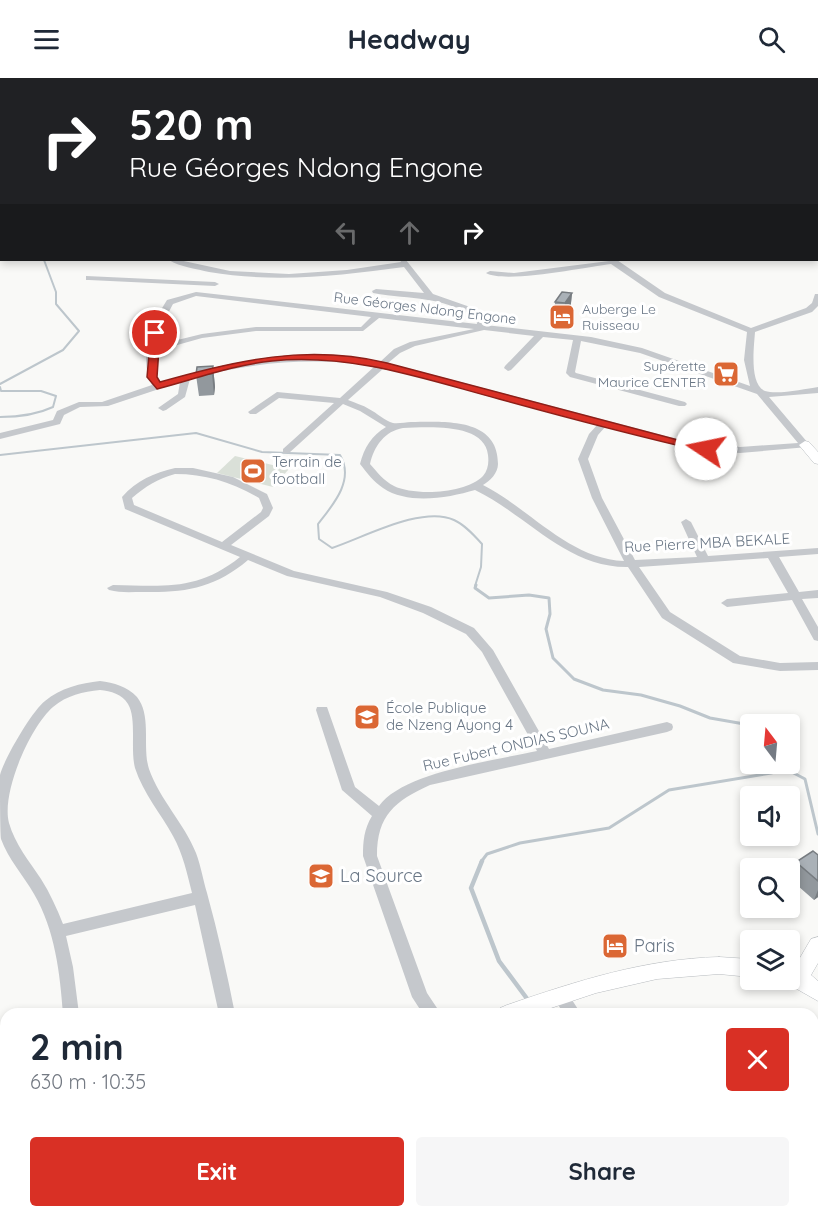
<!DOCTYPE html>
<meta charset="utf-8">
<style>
body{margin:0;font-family:Quicksand,sans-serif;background:#f6f6f7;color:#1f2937;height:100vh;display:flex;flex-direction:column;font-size:22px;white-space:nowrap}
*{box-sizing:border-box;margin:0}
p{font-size:20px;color:#747a83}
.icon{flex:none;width:33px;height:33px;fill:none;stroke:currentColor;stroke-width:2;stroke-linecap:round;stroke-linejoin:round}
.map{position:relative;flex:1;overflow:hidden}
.sheet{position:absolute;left:0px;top:930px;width:819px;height:210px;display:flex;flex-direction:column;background:#fff;border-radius:18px 18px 0 0;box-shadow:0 3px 9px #0003}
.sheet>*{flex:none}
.top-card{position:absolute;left:0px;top:0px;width:819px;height:183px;box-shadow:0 3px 9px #0003;background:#202124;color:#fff;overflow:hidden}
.needle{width:39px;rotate:344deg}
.tools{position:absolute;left:740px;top:636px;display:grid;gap:12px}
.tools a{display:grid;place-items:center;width:60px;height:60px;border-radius:6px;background:#fff;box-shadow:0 3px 9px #0003;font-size:30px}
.pin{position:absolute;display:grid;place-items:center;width:51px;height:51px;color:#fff;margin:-26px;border:3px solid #fff;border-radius:50%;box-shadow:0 2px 6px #0007}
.me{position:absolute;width:66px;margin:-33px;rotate:281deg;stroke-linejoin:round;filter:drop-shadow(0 0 4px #0008)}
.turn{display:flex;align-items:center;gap:21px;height:126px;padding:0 30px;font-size:27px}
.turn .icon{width:78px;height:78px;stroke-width:2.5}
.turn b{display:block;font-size:42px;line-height:51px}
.lanes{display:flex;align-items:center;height:57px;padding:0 30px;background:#0003;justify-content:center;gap:30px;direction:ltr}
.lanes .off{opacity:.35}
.round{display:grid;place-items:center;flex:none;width:63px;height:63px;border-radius:6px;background:#f6f6f7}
.head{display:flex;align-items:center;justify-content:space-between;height:102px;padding:0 30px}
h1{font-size:36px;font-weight:800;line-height:45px}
.primary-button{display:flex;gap:12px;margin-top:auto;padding:12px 30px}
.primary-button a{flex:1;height:69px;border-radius:6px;background:#d93025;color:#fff;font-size:24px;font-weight:800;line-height:69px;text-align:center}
.primary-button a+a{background:#f6f6f7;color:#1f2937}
header{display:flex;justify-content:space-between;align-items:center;height:78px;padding:0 30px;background:#fff;font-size:27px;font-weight:800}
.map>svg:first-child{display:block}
.green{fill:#dae0d8}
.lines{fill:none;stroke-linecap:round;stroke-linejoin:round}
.stream-far3{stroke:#bdc6cc;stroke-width:1.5}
.stream-far2{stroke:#bdc6cc;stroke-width:2}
.stream-far1{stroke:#bdc6cc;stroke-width:3}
.stream{stroke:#bdc6cc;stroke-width:4.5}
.major-casing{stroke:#b8bcc0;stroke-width:1}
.minor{fill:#c5c8cc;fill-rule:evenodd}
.major{fill:#fff;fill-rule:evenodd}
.wall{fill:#92989d}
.shaded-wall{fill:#777c80}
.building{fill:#aab1b7;stroke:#777c80;stroke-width:1.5}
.route{fill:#d93025;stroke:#8d1f18;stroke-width:1.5}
.labels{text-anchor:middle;stroke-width:6;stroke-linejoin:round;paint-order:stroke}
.far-street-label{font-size:14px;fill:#6a7786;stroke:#fff}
.far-poi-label{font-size:14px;fill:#6a7786;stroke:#fff;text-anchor:start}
.poi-label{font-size:15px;fill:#6a7786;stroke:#fff;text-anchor:start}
.street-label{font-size:15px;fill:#6a7786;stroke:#fff}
.near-poi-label{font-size:18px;fill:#6a7786;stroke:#fff;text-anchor:start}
</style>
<header><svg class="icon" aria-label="menu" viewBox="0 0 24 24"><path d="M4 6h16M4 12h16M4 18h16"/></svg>Headway<svg class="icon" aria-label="search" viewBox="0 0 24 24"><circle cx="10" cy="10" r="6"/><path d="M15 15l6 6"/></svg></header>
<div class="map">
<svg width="818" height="1140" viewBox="0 0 818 1140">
<rect width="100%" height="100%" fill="#f9f9f7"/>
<path class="green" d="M235 378 289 391 273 409 217 395Z"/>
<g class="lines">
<path class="stream-far3" d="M10 2 12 0"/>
<path class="stream-far2" d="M0 306 63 272 79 253 56 226V214L44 182
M0 309 1 313H41L56 318 53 329C36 337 19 339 0 339
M0 377 196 355 262 374 340 377C355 402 333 427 318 446L319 461 332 470C363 460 422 427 454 442 465 447 474 457 482 466L481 489 475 508"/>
<path class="stream-far1" d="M476 507 475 510 489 520 529 517 549 520 550 536 546 551 553 580 574 601 603 612 641 617 680 628 710 640 750 647
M786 691 805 701 818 756
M481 784 487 776 520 765 609 750 669 712 771 695 786 691V686"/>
<path class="stream" d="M482 783 471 810 499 883 528 922"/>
<g class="major-casing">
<path id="major" d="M805 363 809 364 818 374V386L814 385 799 367Z
M818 859V885L811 897 818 903V923L781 902H789V889L794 890 811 861Z
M719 879 750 881V899L719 896 657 901 596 915 533 936H497L500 930 507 927C577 903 645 881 719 879Z
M374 1134H398L396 1140H372Z"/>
</g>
<path class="minor" d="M50 0H56L49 2Z
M174 0H180V2H174Z
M234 0H250L229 2Z
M369 0H376L367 2Z
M416 0H423L424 2H418Z
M534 0H540L534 2Z
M715 0H723L712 2Z
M2 78V82L0 83V79Z
M169 182H179L230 193 289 196 347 192 401 184 400 182H406L433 216 470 229 483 238 485 247 591 259 642 270 750 308 744 282 747 254 659 219 611 186C586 189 505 206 486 195L490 193 514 195 617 182 665 215 751 250 806 230 812 225 815 216H818V228L812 234 755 254C754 269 749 306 765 313 777 317 805 311 818 309V315L769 319 808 365V369L740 375 692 371 606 348 598 357 588 381 602 420 635 482 697 479 681 444 686 441 691 444 708 478 818 470V476L779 479 799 514 818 512V520L802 521 818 549V563L814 562 792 522 727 529 721 525 727 521 788 515 768 480 639 489 670 534 740 578 780 585 818 584V592L780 593 733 585 662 540 628 489C567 490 527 437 475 412 448 420 408 427 383 410 374 404 367 395 360 386 364 370 372 357 386 349L360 333 343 326 289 375H283V371L334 325 279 320 256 336H250L248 334 277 314 340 320 375 288C311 279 252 284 190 301L185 319 166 332 163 333 158 330 178 316 180 304 108 328 80 329 64 337 60 346 0 361V355L53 342 57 333 79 324H102L152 307C138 282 152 245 167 222L196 214 477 246 476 241C442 217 412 222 373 215L372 213 376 211 424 215 404 189C339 198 275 205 209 194 197 191 180 189 169 182ZM196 218 371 239 361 249H256L202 256 157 267 165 241 173 226ZM379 240 474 251 410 264 394 271 380 284C300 272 236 280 160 305 154 295 154 284 156 273L202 260 256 253H363ZM484 252 534 258 505 288 504 290 508 293 511 292 543 259 573 262 566 295 570 299 679 328H685L687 326 685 324 576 295 575 294 581 263 640 275 757 316 798 365 740 369 692 365 388 285 400 275 415 268ZM384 290 598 346 589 356 578 381 592 420 624 483C569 481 530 431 483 407 490 403 498 395 498 386 498 339 444 344 411 344 406 344 398 346 393 345 385 343 377 335 369 331 363 327 355 325 348 322ZM403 350C426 349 485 344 488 377 489 385 488 392 483 398 466 416 414 418 394 408 384 403 377 394 370 386 374 368 385 353 403 350Z
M86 198 215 204 219 206 215 208 89 202H86Z
M175 390H193L233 399 267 416 273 430 269 438 231 467 294 493 387 514 431 529 474 550 493 572 549 671 667 644 672 646 673 649 672 652 667 654 430 707C395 723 377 737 377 778L427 915 441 936H423L412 919 363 778C363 763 364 751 372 738L342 712 316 632 317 629H327L355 709 379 728C403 694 497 682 537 673L482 574 466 556 423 535 380 519 287 498 248 482C215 510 185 515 142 514 131 514 120 515 109 512L107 510 113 507C164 508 198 513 240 479L125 431 122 419C137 402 154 395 175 390ZM175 396C206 396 231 404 259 420L263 430 261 434 222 464 134 427 132 420C146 408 157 401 175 396Z
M100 603C114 605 127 608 137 619 152 638 142 669 149 691 160 722 184 745 196 775 201 788 203 802 207 815 218 855 227 895 235 936H219L195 827 66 858 73 889 79 936H63C60 895 55 852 34 816 24 798 8 781 1 761 0 753 0 706 0 697 4 681 32 633 45 623 60 610 81 605 100 603ZM100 612C111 613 122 616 128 626 137 641 130 671 135 690 143 715 161 736 173 758 183 776 187 795 192 815L63 846C57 831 50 815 41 801 29 783 15 766 9 745 1 715 30 649 53 629 67 617 83 614 100 612Z
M561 912 567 914 581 936H564L553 919 555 914Z
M813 1111 818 1113V1133L813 1131Z
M79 1134H97V1140H79Z
M134 1134H172L170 1140H132Z
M335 1134H369L371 1140H337Z
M541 1134H559V1140H541Z
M700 1134H721L723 1140H702Z"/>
<use href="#major" class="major"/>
</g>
<path class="wall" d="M572 215 570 235 564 245 554 244 555 224Z
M213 288 215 309 214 317 199 318 196 297Z
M818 777V819L814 822 790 801 796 784Z"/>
<path class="shaded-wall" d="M572 215 570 235 564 245 565 225Z
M213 288 215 309 214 317 212 296Z
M818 812V819L814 822Z"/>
<path class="building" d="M562 214 572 215 565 225 555 224Z
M213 288 212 296 196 297 197 289Z
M813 773 818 777V803L796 784Z"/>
<path class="route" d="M155 252 160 255 157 299 160 304C237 282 307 266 387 285L712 371 706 374C637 358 568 340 499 321 424 301 351 275 272 283 233 287 195 301 157 311L147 299 151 255Z"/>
<defs>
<g id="hotel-square" transform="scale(1.35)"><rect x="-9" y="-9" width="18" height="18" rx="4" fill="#db6734" stroke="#fff"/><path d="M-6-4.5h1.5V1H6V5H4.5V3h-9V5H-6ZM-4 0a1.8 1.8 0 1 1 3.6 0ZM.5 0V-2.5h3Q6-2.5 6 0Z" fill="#fff"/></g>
<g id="supermarket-square" transform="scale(1.35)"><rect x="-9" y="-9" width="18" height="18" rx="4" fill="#db6734" stroke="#fff"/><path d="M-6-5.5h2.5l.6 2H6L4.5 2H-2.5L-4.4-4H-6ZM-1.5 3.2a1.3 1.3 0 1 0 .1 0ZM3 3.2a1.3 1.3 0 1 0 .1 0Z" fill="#fff"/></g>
<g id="stadium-square" transform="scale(1.35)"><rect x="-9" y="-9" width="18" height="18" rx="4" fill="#db6734" stroke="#fff"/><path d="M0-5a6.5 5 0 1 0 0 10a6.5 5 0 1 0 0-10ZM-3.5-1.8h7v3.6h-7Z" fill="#fff"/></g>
<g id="school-square" transform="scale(1.35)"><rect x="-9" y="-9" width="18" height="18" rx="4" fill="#db6734" stroke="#fff"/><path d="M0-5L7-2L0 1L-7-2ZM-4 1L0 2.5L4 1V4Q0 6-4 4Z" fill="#fff"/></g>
</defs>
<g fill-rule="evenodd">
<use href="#hotel-square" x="562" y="239"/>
<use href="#supermarket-square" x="726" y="296"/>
<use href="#stadium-square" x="253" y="393"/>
<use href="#school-square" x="367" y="639"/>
<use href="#school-square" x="321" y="798"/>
<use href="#hotel-square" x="615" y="868"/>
</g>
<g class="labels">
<g class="far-street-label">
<text transform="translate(425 230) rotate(7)" y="5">Rue Géorges Ndong Engone</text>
</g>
<g class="far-poi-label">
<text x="582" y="236">Auberge Le<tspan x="582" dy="16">Ruisseau</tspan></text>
<text x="706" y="293" text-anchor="end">Supérette<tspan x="706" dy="16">Maurice CENTER</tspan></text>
</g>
<g class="poi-label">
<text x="272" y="389">Terrain de<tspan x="272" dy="17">football</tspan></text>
<text x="386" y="635">École Publique<tspan x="386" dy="17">de Nzeng Ayong 4</tspan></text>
</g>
<g class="street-label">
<text transform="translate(707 465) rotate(-3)" y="5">Rue Pierre MBA BEKALE</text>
<text transform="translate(516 667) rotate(-13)" y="5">Rue Fubert ONDIAS SOUNA</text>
</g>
<g class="near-poi-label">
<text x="340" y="804">La Source</text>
<text x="634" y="874">Paris</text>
</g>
</g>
</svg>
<div class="tools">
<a><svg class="needle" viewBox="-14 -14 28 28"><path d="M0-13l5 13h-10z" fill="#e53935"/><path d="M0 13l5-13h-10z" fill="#747a83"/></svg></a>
<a><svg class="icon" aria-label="sound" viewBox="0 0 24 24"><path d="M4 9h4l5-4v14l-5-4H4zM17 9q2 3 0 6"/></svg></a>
<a><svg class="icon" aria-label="search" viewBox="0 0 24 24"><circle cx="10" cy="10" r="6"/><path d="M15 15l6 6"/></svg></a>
<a><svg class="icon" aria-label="layers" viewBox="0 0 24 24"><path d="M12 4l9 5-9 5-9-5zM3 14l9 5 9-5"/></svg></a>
</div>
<div class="pin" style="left:155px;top:255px;background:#d93025"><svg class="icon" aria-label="arrive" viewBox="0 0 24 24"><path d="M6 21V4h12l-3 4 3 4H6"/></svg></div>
<svg class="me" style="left:706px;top:371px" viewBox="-20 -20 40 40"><circle r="19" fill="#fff"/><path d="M0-13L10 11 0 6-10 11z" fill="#d93025"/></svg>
<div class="top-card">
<div class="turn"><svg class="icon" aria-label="right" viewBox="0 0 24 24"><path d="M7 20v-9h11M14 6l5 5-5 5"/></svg><div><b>520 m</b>Rue Géorges Ndong Engone</div></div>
<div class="lanes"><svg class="icon off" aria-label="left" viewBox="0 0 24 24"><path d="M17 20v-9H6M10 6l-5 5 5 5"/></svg><svg class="icon off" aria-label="ahead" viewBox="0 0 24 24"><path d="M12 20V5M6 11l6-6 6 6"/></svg><svg class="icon" aria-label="right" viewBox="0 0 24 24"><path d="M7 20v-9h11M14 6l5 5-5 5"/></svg></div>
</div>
<section class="sheet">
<div class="head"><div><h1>2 min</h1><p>630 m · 10:35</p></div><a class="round" style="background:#d93025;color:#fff"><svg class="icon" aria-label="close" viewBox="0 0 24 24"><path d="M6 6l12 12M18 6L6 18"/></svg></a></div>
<div class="primary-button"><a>Exit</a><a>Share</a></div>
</section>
</div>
